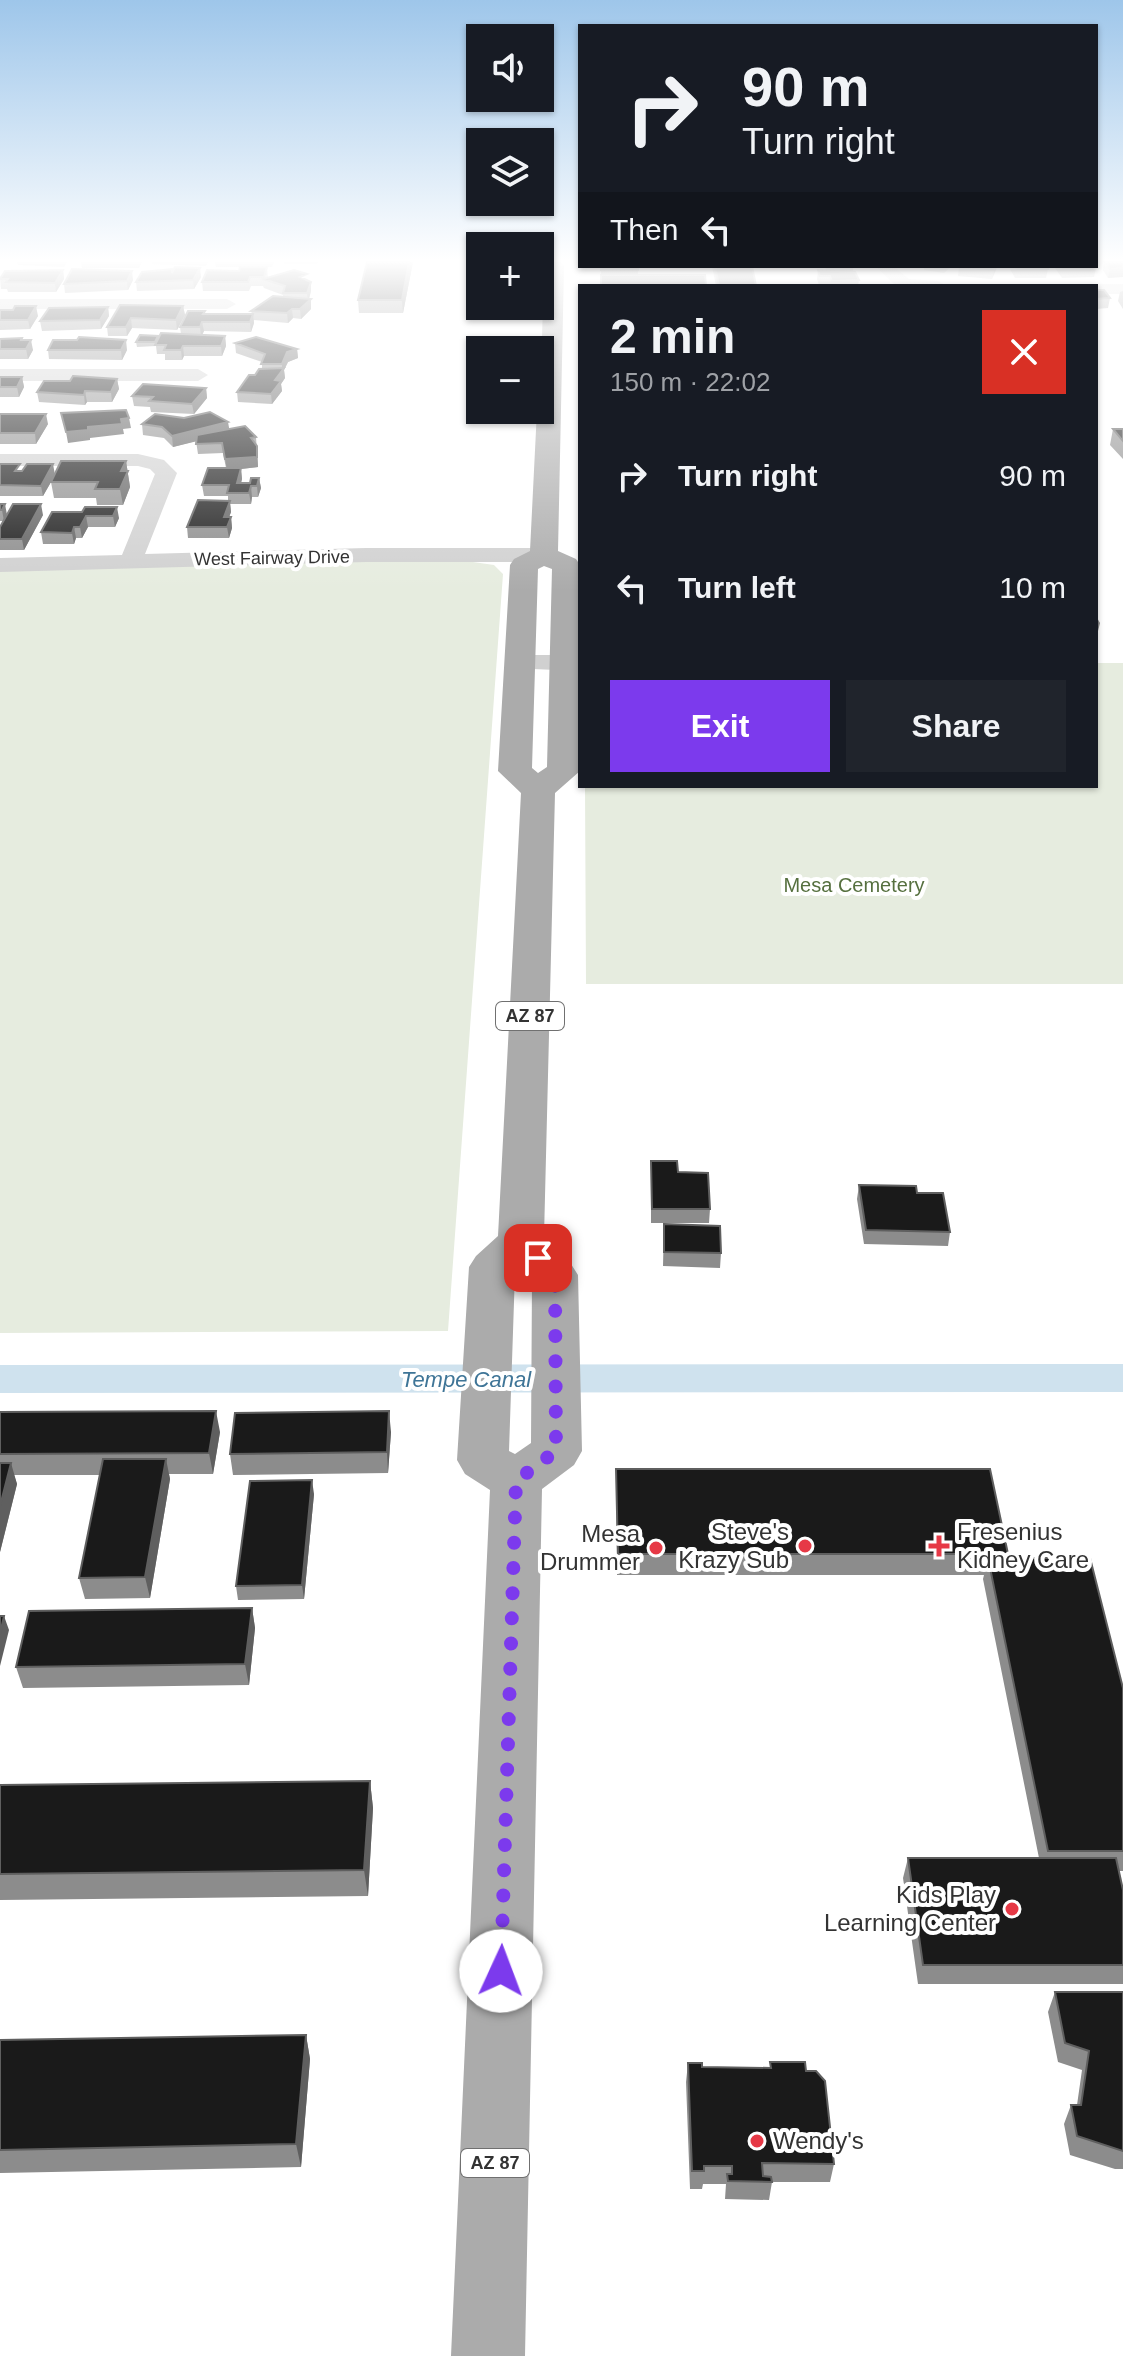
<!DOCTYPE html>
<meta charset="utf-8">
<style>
body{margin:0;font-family:Arial,sans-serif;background:#20242c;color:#f1f3f6;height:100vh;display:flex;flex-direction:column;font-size:30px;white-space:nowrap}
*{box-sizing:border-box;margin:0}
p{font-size:26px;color:#9ea1a6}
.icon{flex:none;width:44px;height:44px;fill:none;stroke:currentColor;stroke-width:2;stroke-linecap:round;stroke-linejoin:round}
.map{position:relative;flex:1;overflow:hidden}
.details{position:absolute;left:578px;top:284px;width:520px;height:504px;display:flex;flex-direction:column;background:#171b24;border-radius:0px;box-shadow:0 2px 6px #0004}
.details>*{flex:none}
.guide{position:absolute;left:578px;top:24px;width:520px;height:244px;border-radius:0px;box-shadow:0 2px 6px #0004;background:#171b24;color:#f1f3f6;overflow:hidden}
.buttons{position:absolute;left:466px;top:24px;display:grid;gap:16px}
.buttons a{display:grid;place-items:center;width:88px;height:88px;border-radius:0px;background:#171b24;box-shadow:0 2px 6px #0004;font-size:40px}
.pin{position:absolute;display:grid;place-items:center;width:68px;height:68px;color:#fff;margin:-34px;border-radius:16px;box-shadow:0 4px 12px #0006}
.me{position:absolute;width:88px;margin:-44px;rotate:2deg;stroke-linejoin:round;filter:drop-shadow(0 0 6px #0008)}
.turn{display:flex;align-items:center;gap:28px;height:168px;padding:0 32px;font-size:36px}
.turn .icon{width:104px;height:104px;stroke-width:2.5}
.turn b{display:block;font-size:56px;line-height:68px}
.then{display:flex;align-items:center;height:76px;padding:0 32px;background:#0003;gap:16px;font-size:30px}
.round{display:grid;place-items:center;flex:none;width:84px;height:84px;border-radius:0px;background:#20242c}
.overview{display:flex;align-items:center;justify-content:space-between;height:136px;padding:0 32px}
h1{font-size:48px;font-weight:600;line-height:60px}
.button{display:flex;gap:16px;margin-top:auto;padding:16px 32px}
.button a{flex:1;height:92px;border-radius:0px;background:#7c3aed;color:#fff;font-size:32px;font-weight:600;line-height:92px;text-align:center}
.button a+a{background:#20242c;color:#f1f3f6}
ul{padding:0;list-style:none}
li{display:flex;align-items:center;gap:24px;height:112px;padding:0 32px}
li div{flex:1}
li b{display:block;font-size:30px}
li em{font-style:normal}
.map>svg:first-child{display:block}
.green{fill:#e6ecdf}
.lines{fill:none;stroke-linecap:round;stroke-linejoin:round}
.canal{fill:#cfe2ee;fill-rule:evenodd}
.minor{fill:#d0d0d0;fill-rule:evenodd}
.primary{fill:#ababab;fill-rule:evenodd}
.wall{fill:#8c8c8c}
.shaded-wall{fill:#5f5f5f}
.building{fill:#1a1a1a;stroke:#5f5f5f;stroke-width:2}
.route{stroke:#7c3aed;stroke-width:14;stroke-dasharray:0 25.2}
.poi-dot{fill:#e63946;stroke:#fff;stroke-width:3}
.labels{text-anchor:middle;stroke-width:8;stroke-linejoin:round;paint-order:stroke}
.far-street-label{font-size:18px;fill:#333;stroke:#fff}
.shield{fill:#fff;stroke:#707070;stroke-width:2}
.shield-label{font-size:18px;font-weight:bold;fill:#333}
.park-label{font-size:20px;fill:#56703f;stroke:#fff}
.water-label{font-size:22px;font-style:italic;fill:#3f7597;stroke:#fff}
.near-poi-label{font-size:24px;fill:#333;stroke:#fff;text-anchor:end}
</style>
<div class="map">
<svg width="1123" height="2356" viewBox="0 0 1123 2356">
<rect width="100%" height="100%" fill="#fff"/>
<path class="green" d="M297 562H473L494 565 503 574 448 1331 0 1333V571Z
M1096 663H1123V984H586L585 786H1096Z"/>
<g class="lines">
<path class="canal" d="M1123 1364V1392L0 1393V1365Z"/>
<path class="minor" d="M875 266H893L909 279 938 281 947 286H896Z
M1096 284H1123V294H1096V286H1089Z
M0 299H227L236 304 227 309H0Z
M0 369H198L208 375 198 381H0Z
M0 454H138L164 460 177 473 145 554 366 548H544L552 550 555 555 552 560 544 562H366L0 572V558L122 555 155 474 150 469 138 466H0Z
M518 655H580V671L509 668 505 663 509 658Z"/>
<path class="primary" d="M547 262H561L564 266 558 551 576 559 580 565V771L555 793 544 1237 571 1264 578 1275 582 1451 574 1465 542 1489 525 2356H451L490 1490 465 1474 457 1460 469 1267 476 1256 498 1236 521 793 498 771 510 565 514 559 530 551 537 410H540L544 266ZM544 566 552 569 547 767 538 773 532 768 538 569ZM520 1268 532 1279 531 1443 515 1454 509 1451 515 1272Z"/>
</g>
<path class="wall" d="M17 262H76H67L64 267 18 265Z
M81 262H142L139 268H82Z
M152 262H208L206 266 152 264Z
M215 262H274L272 267H267L268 278 311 282V291L309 299H311V309L301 319 293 318 288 323 254 320V323L251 332 204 331 202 335 225 336 226 346 222 356H184L182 360H165V354H157L156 346 137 347 136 342 181 334 180 327 205 314H252L251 311 283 297V295L264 288 263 286H251L249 291H203L202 282 239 271 259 267H216Z
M284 262H318L317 264H284Z
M413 262 403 313H359L358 300Z
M1104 262H1123L1108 278 1103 270Z
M601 266H638V275L601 286Z
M712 266H752L756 286H716Z
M825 266H853V272L859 280 858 286 819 285 817 279 818 270 826 271Z
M919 266H952L944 273 924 270V267Z
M959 266H997L992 279 958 276Z
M1011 266H1046L1048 269 1046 278H1015L1010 269Z
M1056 266H1094L1096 268 1094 277 1062 278 1055 268Z
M63 270 64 279 56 292H8L7 289H1L0 278Z
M172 273 201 277 194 289 137 291 136 282Z
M133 280 128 290 65 293 64 284Z
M1096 290 1110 298 1108 308 1096 309Z
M1123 291V309L1118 301 1120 292Z
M120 305 183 306 185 315 177 330 132 328 127 336H108L107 327Z
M108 307 109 316 101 329 42 331 40 321Z
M0 310 38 316 30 329 0 330Z
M22 338V340L33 350 28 359H0V339Z
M235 343 297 349 298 358 288 362 284 370 285 378 281 384 282 391 272 404 238 402 237 392 262 369V362L236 353Z
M48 350H127L122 360 49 359Z
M0 377H22L24 387 19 397H0Z
M117 379 119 389 112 402H87L85 405 39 402 37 392 70 381Z
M206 388 207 398 194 414 151 412 150 407 134 406 132 396Z
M0 414 48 424 36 444H0Z
M142 424 229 429 256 437 258 467 241 469 242 479 241 483H250L259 478 261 488 258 497H252L251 504H230L231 512 229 517H231L232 528 229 538H188L187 527 228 501V496H204L202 485 226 468 223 453 198 454 196 441 173 447 164 438 143 435Z
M1113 429H1123V459L1110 445Z
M126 461 130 487 123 505H97L96 498H54L51 482 43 496H0V464L21 471 55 474Z
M0 504 7 514 43 515 24 550H0V527L3 521H0Z
M85 507 119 518 115 527H88L82 538H76L74 544H43L41 532 82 512Z
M1096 616 1100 623 1097 635H1096Z
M651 1161 678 1172 710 1209 709 1223H651Z
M859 1185 917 1193 950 1232 948 1246 864 1244 857 1199Z
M664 1224 721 1253 720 1268 663 1266Z
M0 1412 220 1432 213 1474H169L170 1479 150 1598 85 1599 79 1578 100 1475H14L17 1484 0 1552Z
M391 1432 388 1473 233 1475 230 1454Z
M616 1469 1008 1554V1558L1123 1688V1871H1119L1123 1890V1984H918L903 1878 908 1858H1039L983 1579 984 1575H617Z
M314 1494 304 1599 238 1600 236 1586Z
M252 1608 255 1628 249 1685 23 1688 16 1667Z
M370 1781 373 1808 368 1896 0 1900V1785Z
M1055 1992H1123V2169H1115L1070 2155 1064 2124 1071 2105H1077L1082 2070 1058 2062 1048 2012Z
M306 2035 310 2059 301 2167 0 2173V2040Z
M770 2062 806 2071 834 2164 830 2182H772L769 2200 725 2199 726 2184H703L702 2189H690L686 2082 688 2063 702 2067 770 2068Z"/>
<path class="shaded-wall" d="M409 262H413L403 313 402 300Z
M995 266H997L996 270 992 279Z
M200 268 201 277 194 289 193 280Z
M1123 268V277L1108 278 1110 269Z
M63 270 64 279 56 292 55 283Z
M132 271 133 280 128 290 127 281Z
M311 282V291L308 302 311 299V309L301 319 300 309 308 302 307 293Z
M36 306 38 316 30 329 28 320Z
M183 306 185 315 177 330 176 320Z
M108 307 109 316 101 329 100 320Z
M292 309 293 318 288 323 287 313Z
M253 314 254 323 251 332 250 322Z
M131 318 132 328 127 336 126 327Z
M202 322 204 331 201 337 200 327Z
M225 336 226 346 222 356 221 346Z
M31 340 33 350 28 359 26 349Z
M126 340 127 350 122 360 121 350Z
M183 346 184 356 182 360 181 350Z
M297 349 298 358 288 362 284 370 285 378 281 384 282 391 272 404 271 394 275 380 282 370V364L287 352Z
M22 377 24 387 19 397 17 387Z
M117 379 119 389 112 402 111 392Z
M206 388 207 398 194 414 192 404Z
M85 391 87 402 85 405 84 395Z
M46 414 48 424 36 444 35 433Z
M129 418 131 428 123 429 124 434 90 438V440L68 443 66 432 121 419Z
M228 422 230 433 173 447 172 436Z
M257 446 258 467 241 469 242 479 238 494 237 483 227 470 225 459Z
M126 461 130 487 123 505 120 489 121 471Z
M53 464 55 475 43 496 41 486Z
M259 478 261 488 258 497 257 486Z
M251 486 252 497 251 504 249 493Z
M230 501 231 512 225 528 224 517Z
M5 504 7 515 4 521 2 510Z
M41 504 43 515 24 550 22 539Z
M117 507 119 518 115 527 113 516Z
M86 516 88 527 82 538 80 527Z
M231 517 232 528 229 538 227 527Z
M74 527 76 538 74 544 72 533Z
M216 1411 220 1432 213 1474 209 1453Z
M389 1411 391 1432 388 1473 387 1452Z
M166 1459 170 1479 150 1598 145 1577Z
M11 1463 17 1484 0 1552V1506Z
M312 1480 314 1494 304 1599 302 1585Z
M252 1608 255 1628 249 1685 245 1664Z
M4 1616 9 1630 0 1666V1634Z
M370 1781 373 1808 368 1896 364 1870Z
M306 2035 310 2059 301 2167 296 2144Z"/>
<path class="building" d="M367 262H409L402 300H358Z
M1105 262H1123V268L1110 269Z
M601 266H638V270H601Z
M715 266H752L756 286H719Z
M829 266H853L854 267H829Z
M925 266H948L945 269Z
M959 266H995L993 270Z
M1015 266H1046L1048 269H1017Z
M1062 266H1094L1096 268H1063Z
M175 267 200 268 193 280 136 282 142 272 172 269V273Z
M240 267H267L264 277H250L248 282H202L207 270 239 271Z
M72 269 132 271 127 281 64 284Z
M63 270 55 283 6 282 8 279H0L5 271Z
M294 270 307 274 300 277 311 282 307 293H283L285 286 263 279Z
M818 270 855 272 859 280 832 281 830 276H820Z
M601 275H705L706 286H601Z
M1096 290H1104L1110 298 1096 299Z
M273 296 311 299 300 309H292L287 313 251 311Z
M120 305 183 306 176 320 131 318 126 327H107Z
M15 306H36L28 320H0V310H13Z
M108 307 100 320 40 321 49 308Z
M188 311H205L203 314H253L250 322H202L200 327H180Z
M161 333 225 336 221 346H183L181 350H164L166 345H155Z
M140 335 158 336 155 342H136Z
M79 337 126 340 121 350H48L53 340H77Z
M256 337 297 349 287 352 282 364H261L265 354 235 343Z
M22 338 21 340H31L26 349H0V339Z
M284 368 275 380 281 381 271 394 237 392 249 375H255L259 369Z
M73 376 117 379 111 392 85 391 84 395 37 392 44 381H70Z
M0 377H22L17 387H0Z
M143 384 206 388 192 404 149 401 153 397 132 396Z
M126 410 129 418 121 419 122 424 88 427V430L66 432 61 413Z
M210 412 228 422 172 436 162 427 142 424 155 414 184 418Z
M0 414H46L35 433H0Z
M245 426 256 437 251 438 257 446V457L225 459 222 443 196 444 197 435Z
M1113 429H1123V441Z
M61 461H126L121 471H128L120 489H95L98 482H51Z
M0 464H20L15 471H22L27 464H53L41 486 0 485Z
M208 468H241L237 483H250L251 478H259L257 486H251L249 493H227L229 485H202Z
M198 500 230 501 224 517H231L227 527H187Z
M0 504H5L2 510H0Z
M13 504H41L22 539H0V527Z
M85 507H117L113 516H86L80 527H74L72 533 41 532 52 512H82Z
M651 1161H677L678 1172 708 1173 710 1209H652Z
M859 1185 916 1186 917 1193H943L950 1232 866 1230Z
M664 1224 720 1226 721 1253 664 1252Z
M216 1411 209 1453 0 1454V1412Z
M389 1411 387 1452 230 1454 235 1413Z
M103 1459H166L145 1577 79 1578Z
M0 1463H11L0 1506Z
M616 1469H990L1008 1554H618Z
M312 1480 302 1585 236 1586 250 1481Z
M988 1558H1090L1123 1688V1851H1048Z
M252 1608 245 1664 16 1667 29 1611Z
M0 1616H4L0 1634Z
M370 1781 364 1870 0 1874V1785Z
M908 1858H1116L1123 1890V1965H923Z
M1055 1992H1123V2151L1077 2136 1071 2105H1081L1089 2051 1065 2043Z
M306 2035 296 2144 0 2150V2040Z
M770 2062H805L806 2071H816L825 2081 834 2164 762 2163 763 2176 771 2177 772 2182 728 2181 727 2174H732V2166H704V2171H692L688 2063H702V2067L771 2068Z"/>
<linearGradient id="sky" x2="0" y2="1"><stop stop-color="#9ec6ea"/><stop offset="0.44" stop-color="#fff"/><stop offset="1" stop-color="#fff" stop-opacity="0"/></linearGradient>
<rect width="1123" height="591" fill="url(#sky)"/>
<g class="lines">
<path class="route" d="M501 1971 516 1481 556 1451 555 1275 538 1258"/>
</g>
<g class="poi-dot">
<circle cx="805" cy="1546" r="8"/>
<path d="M935 1534h8v8h8v8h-8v8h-8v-8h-8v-8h8z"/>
<circle cx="656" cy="1548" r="8"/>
<circle cx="1012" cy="1909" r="8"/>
<circle cx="757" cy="2141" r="8"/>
</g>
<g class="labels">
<g class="far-street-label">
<text transform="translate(272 558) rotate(-1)" y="6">West Fairway Drive</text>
</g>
<g class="shield">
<rect x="496" y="1002" width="68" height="28" rx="6"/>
<rect x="461" y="2149" width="68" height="28" rx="6"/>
</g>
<g class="shield-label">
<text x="530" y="1022">AZ 87</text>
<text x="495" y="2169">AZ 87</text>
</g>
<g class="park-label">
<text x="854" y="892">Mesa Cemetery</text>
</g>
<g class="water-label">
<text x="466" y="1387">Tempe Canal</text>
</g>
<g class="near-poi-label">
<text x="789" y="1540">Steve's<tspan x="789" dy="28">Krazy Sub</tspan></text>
<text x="957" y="1540" text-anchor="start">Fresenius<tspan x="957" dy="28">Kidney Care</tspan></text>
<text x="640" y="1542">Mesa<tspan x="640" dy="28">Drummer</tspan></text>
<text x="996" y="1903">Kids Play<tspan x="996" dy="28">Learning Center</tspan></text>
<text x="773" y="2149" text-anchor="start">Wendy's</text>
</g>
</g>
</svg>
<div class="buttons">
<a><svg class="icon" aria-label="sound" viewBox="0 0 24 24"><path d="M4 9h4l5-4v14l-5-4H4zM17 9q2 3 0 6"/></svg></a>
<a><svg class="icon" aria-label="layers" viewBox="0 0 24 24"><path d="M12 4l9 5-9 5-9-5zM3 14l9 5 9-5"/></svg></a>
<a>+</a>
<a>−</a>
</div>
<div class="pin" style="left:538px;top:1258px;background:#d93025"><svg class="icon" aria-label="arrive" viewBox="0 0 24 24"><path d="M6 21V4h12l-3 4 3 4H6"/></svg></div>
<svg class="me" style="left:501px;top:1971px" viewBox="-20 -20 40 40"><circle r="19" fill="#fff"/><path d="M0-13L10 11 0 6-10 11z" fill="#7c3aed"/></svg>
<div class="guide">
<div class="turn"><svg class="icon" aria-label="right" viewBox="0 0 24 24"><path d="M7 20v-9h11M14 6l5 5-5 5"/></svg><div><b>90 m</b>Turn right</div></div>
<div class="then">Then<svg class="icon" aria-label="left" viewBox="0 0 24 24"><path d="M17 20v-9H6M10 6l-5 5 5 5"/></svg></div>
</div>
<section class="details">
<div class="overview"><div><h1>2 min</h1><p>150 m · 22:02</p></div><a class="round" style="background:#d93025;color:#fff"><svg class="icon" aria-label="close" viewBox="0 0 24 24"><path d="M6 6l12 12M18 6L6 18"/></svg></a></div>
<ul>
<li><svg class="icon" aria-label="right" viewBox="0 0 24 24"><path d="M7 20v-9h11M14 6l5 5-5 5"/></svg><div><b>Turn right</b></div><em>90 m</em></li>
<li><svg class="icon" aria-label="left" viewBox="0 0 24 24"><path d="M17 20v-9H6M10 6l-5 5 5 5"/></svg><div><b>Turn left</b></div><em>10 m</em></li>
</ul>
<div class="button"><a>Exit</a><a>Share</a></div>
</section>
</div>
